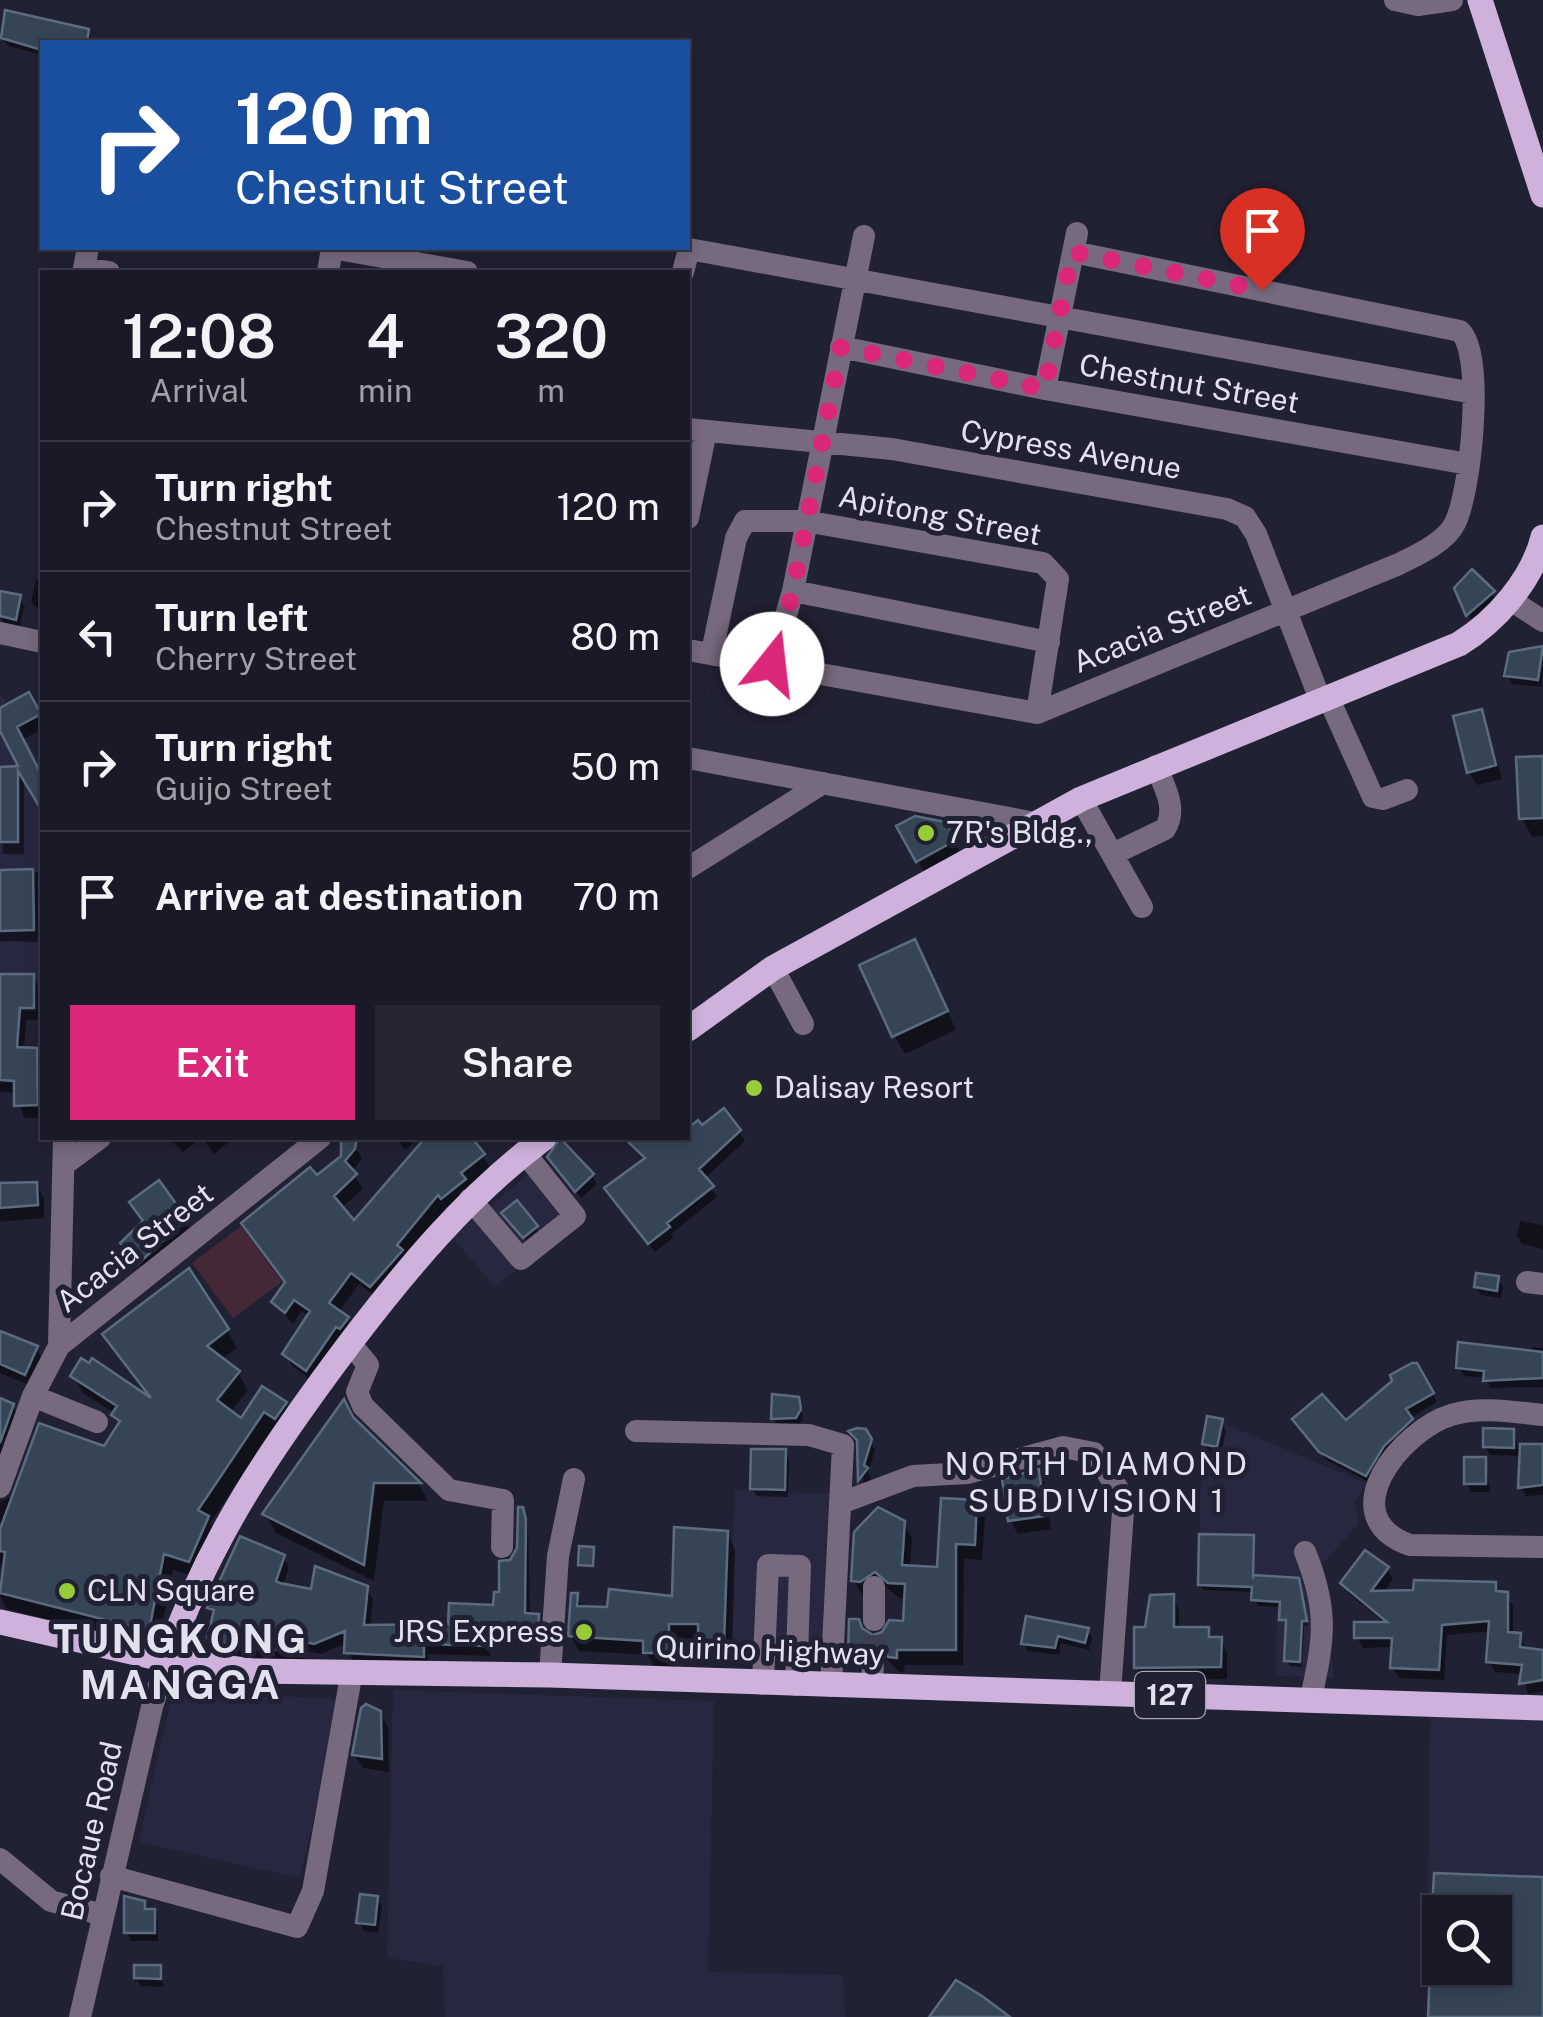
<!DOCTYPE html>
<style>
body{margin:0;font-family:"Public Sans",sans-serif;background:#262633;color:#f1f3f6;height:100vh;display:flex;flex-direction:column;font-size:38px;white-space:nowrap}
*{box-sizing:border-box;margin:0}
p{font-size:32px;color:#9fa0a7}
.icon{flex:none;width:55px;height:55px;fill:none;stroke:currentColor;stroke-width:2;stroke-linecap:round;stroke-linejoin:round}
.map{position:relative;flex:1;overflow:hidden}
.details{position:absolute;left:40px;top:270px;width:650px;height:870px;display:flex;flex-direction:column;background:#191927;border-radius:0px;box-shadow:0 5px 15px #0003,0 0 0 2px #373844}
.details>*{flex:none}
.top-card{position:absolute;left:40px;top:40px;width:650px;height:210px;border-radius:0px;box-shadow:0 5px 15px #0003,0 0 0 2px #373844;background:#1a4fa0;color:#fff;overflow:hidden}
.tools{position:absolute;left:1422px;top:1895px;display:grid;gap:20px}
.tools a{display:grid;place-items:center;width:90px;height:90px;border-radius:0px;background:#191927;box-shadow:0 5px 15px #0003,0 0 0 2px #373844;font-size:50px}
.pin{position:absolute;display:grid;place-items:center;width:85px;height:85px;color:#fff;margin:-102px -42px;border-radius:50% 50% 50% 0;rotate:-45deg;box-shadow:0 0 10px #0007}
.pin .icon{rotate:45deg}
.me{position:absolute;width:110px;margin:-55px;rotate:16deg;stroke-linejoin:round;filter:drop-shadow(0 0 8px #0008)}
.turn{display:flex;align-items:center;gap:35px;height:210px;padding:0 30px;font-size:45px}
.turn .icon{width:130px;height:130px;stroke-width:2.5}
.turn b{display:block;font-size:70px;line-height:85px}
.eta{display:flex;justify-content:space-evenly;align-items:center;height:170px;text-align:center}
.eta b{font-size:60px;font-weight:600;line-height:70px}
.primary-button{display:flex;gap:20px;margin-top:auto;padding:20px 30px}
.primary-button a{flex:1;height:115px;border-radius:0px;background:#db2777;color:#fff;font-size:40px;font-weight:600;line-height:115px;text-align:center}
.primary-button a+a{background:#262633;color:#f1f3f6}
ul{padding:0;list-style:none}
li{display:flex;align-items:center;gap:30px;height:130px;padding:0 30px;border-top:2px solid #373844}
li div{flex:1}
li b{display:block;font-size:38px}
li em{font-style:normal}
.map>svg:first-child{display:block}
.built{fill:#282740;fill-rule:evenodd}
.green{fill:#452838}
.shadow{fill:#0007;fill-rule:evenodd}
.building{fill:#364556;stroke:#5c6c7f;stroke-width:2.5}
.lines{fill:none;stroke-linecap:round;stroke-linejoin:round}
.minor-tunnel{stroke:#3e3e50;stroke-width:22;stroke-dasharray:22 11;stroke-linecap:butt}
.minor{stroke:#786a7e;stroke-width:22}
.major{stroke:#cfb2dc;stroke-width:25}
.route{stroke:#db2777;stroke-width:18;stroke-dasharray:0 32.4}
.poi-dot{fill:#97cc38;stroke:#212134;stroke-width:4}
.labels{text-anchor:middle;stroke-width:10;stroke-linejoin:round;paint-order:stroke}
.shield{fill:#212134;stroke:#a8a8b7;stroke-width:2.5}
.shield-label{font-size:28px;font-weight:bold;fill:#e2e2ef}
.street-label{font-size:30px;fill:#e2e2ef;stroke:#212134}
.poi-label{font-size:30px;fill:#e2e2ef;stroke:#212134;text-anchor:start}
.neighbourhood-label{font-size:32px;letter-spacing:2.5px;fill:#e2e2ef;stroke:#212134}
.district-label{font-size:40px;font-weight:bold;letter-spacing:2.5px;fill:#e2e2ef;stroke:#212134}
</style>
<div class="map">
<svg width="1543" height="2017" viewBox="0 0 1543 2017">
<rect width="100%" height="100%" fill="#212134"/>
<path class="built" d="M0 693 42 767V1006L35 1012 0 1011Z
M542 1163 585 1217 495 1287 452 1237Z
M1208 1417 1366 1483 1355 1503 1358 1524 1322 1565 1334 1678 1276 1676 1277 1602 1251 1601V1589L1198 1585 1202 1444Z
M735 1490 830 1494 824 1664 727 1662Z
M393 1690 714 1701 708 1972 843 1975 845 2017H445L443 1966 387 1958Z
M173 1691 342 1699 300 1878 139 1842Z
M1430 1716 1543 1719V2017H1427ZM1440 1912H1495V1968H1440Z"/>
<path class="green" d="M241 1226 282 1282 233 1318 192 1263Z"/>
<path class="shadow" d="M87 31 92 39 114 42H42V55L8 46 3 38Z
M1472 573 1498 601 1472 623 1457 589Z
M36 580 42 582V612L31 602Z
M20 597 24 606 20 627 3 623 0 605Z
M1543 649 1542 687 1512 684 1507 676 1511 654Z
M28 695 42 729 22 740 36 766 42 763V807L24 776V854H3L0 769H22L0 726V711Z
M1481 712 1502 779 1477 785 1469 772Z
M1543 758V836L1532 837 1522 818Z
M944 824 961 854 925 874 899 827Z
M0 872H42V942L0 941Z
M925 961 956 1030 905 1054 894 1035Z
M0 976H32L40 989V1020H26L24 1050H36L42 1062V1118H24L16 1093 0 1092Z
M697 1124 701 1129 739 1131 745 1141 704 1179 717 1197 671 1234 673 1238 655 1252 613 1198 646 1161 622 1138H688Z
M170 1138H200L183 1152Z
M203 1138H234L214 1154Z
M396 1138H419L405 1150Z
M428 1138H469L491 1168 467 1187 471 1193 450 1210 447 1206 378 1298 359 1284 338 1313 355 1332 314 1382 293 1367 285 1354 309 1316 302 1311 293 1324 274 1302 287 1283 316 1178 354 1145 362 1158 352 1172 363 1189 341 1208 354 1224Z
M555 1165 592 1176 597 1184 581 1198Z
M36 1184 44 1198V1218L0 1222V1185Z
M516 1204 538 1231 526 1240 506 1216Z
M185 1220 192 1232 147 1273 123 1244Z
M1520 1221 1543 1225V1249L1522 1244 1517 1236Z
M1498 1279 1503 1287 1501 1298 1481 1295 1476 1286Z
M227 1330 237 1348 221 1360 238 1373 248 1390 230 1413 242 1421 263 1389 285 1404 295 1421 274 1428 210 1523 217 1535 199 1578 173 1570 158 1647 7 1609 0 1596 4 1566 0 1565V1502L105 1449 120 1425 115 1413 83 1393 73 1376 153 1401 106 1334Z
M0 1333 36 1348 44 1362 33 1387 0 1373Z
M1532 1347 1543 1348V1387L1490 1388 1486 1378 1464 1376 1459 1368 1532 1352Z
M1416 1366 1437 1402 1409 1418 1416 1429 1371 1483 1326 1460 1300 1428 1346 1423Z
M798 1400 803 1417 800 1424 777 1425 773 1418Z
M0 1401 13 1406 22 1423 0 1485Z
M353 1421 419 1485 428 1501H384L374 1581 276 1533 265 1514Z
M1221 1422 1226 1430 1221 1454 1209 1452 1204 1444Z
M865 1431 875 1450 868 1473 871 1478 864 1487 860 1443 852 1432Z
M1513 1431 1518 1446H1543V1495L1526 1496 1521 1488 1522 1456 1490 1455 1485 1447Z
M785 1452 789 1460 788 1497 757 1496 752 1488Z
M1485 1459 1490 1492H1471L1467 1484Z
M1038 1472 1045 1485 1051 1529 1018 1534 1010 1520Z
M976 1503 985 1518 982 1560 964 1559 963 1665H905L904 1672H899L885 1657 874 1659 867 1671H859L850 1655 864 1632 873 1638 906 1624 907 1598H899L885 1586 863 1596 854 1581 903 1522 912 1538 910 1568 940 1570Z
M522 1510 528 1521 530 1616 538 1617 544 1627 543 1644 491 1643 490 1656 428 1654 429 1667 353 1663 347 1643 321 1654 307 1651 305 1661 243 1657 216 1649 210 1638 215 1617 210 1608 283 1557 289 1568 283 1586 313 1592 366 1588 373 1599 370 1627 450 1626 496 1607 502 1594V1563L518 1556Z
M726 1533 735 1549 732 1658H710L700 1639H677L676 1669 655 1668 647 1655 579 1651 570 1635 576 1596 584 1609 609 1610 675 1598Z
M1252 1538 1255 1578 1297 1581 1301 1587 1308 1626H1304L1302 1667 1290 1666 1287 1661 1288 1625 1281 1619 1282 1607 1257 1606 1254 1592 1204 1590 1200 1585Z
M1387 1569 1393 1579 1383 1593 1494 1584 1513 1605V1635L1520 1636 1526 1650 1543 1652V1691L1528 1694 1523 1674 1495 1672 1489 1661 1491 1631 1447 1635 1444 1680 1399 1678 1392 1667 1394 1647 1363 1648 1357 1637 1386 1624 1349 1594 1343 1583Z
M1172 1597 1179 1609V1630H1207L1213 1639H1220L1227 1652V1679L1143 1680 1136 1667 1147 1629Z
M1028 1619 1088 1630 1092 1638 1089 1650 1061 1643 1059 1655 1028 1651 1023 1644Z
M380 1713 388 1727 389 1772 363 1768 355 1755Z
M1436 1875 1543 1880V2017H1430ZM1440 1912H1495V1968H1440Z
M377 1898 382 1907 378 1933 364 1931 359 1922Z
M143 1903 158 1920V1941H131L127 1933Z
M160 1968 164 1987 141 1986 136 1978Z"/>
<path class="building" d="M5 10 89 29 87 42H42V50L1 38Z
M1472 569 1495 591 1466 616 1454 588Z
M0 591 21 595 16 620 0 616Z
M1543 646 1538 680 1504 676 1509 652Z
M29 692 41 714 17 727 42 776V811L18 771V842H0V767L18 766 0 731V708Z
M1482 709 1496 765 1467 773 1453 716Z
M1543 756V818L1519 819 1516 757Z
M915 816 946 822 956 840 916 862 896 826Z
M33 869 34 930 0 931V870Z
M915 939 948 1011 892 1037 859 965Z
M0 974H34V1008H20L17 1047 37 1048 38 1105 14 1106V1081L0 1080Z
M724 1108 741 1130 699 1169 714 1186 667 1223 670 1227 648 1244 604 1188 645 1158 624 1138H688V1128L698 1120 702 1125Z
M341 1138H357L355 1149 345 1161 357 1174 334 1196 354 1220 425 1138H472L485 1154 461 1173 466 1179 441 1199 438 1195 397 1245 403 1250 370 1287 351 1273 329 1303 349 1317 340 1329 336 1327 306 1371 282 1354 310 1311 294 1300 285 1313 271 1302 285 1282 241 1223 310 1167 317 1175 341 1156Z
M560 1138 594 1174 575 1192 547 1157Z
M159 1180 187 1219 139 1263 120 1243 143 1221 129 1202Z
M37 1182 38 1205 0 1208V1183Z
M517 1200 538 1226 523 1238 501 1213Z
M189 1268 229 1329 207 1346 240 1371 217 1400 241 1418 262 1386 287 1402 275 1419 264 1412 198 1510 209 1516 189 1562 164 1554 149 1631 0 1593 5 1552 0 1551V1529L39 1423 104 1446 120 1421 111 1415 117 1406 70 1376 81 1358 89 1363 92 1358 151 1398 102 1334Z
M1476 1273 1499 1276 1497 1291 1474 1287Z
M0 1331 38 1346 25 1375 0 1364Z
M1458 1342 1543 1352V1378L1483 1381 1484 1371 1456 1368Z
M1412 1363H1417L1434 1393 1406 1409 1413 1419 1384 1446 1366 1476 1319 1452 1292 1419 1322 1394 1346 1420 1392 1381 1390 1375Z
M772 1394 799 1397 801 1409 796 1418 771 1419Z
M0 1398 14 1404 0 1443Z
M344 1399 353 1417 421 1483H374L364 1565 262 1514Z
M1207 1416 1223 1419 1217 1447 1202 1444Z
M857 1428 866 1429 872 1439 864 1465 868 1468 858 1481 857 1440 848 1431Z
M1483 1428 1514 1429V1448L1483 1447Z
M1520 1444H1543V1485L1518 1488Z
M751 1449H786L785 1490 750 1489Z
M1464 1457H1486V1484H1464Z
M1039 1469 1045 1516 1008 1521 1002 1479Z
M941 1498 977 1500 975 1545 956 1544V1650H897V1658L888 1657 882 1645 873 1642 861 1648 858 1656H848L849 1619H859L862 1628 873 1635 882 1632 889 1620 903 1621 905 1584 888 1583 875 1572 860 1582 851 1581 854 1532 878 1507 905 1521 902 1565 937 1567Z
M518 1507H523L526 1520 525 1613 539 1614 538 1634 486 1633 485 1646 424 1644V1657L344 1653 345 1631 314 1644 301 1641 300 1651 235 1647 207 1638 214 1610 207 1608 240 1536 285 1555 276 1581 280 1583 311 1589 315 1566 368 1586 364 1625 448 1624 449 1603 493 1605 494 1592H499V1561L510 1560 517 1548Z
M674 1527 728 1531 724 1643H698V1624H669V1653H643V1641L568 1636 571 1593H578L577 1606 607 1607 609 1589 672 1596Z
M1199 1534 1254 1535 1253 1579V1575L1299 1578 1307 1621H1302L1300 1662 1284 1661 1286 1620H1279L1280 1602 1251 1600 1252 1587 1198 1585Z
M579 1546 594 1547 593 1566 578 1565Z
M1365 1550 1389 1567 1371 1591 1413 1590 1414 1580 1496 1582V1591L1508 1592V1632L1521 1633 1520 1647 1543 1650V1680L1519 1684 1522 1665 1486 1662 1489 1621 1442 1625 1439 1670 1390 1668 1392 1638H1354V1622H1387L1340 1583Z
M1174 1594V1627H1209V1637H1222L1221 1667 1134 1668V1627H1145L1150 1595Z
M1026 1616 1089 1628 1085 1643 1058 1636 1055 1648 1021 1644Z
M366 1704 381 1711 382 1759 352 1755 361 1708Z
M1434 1873 1543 1877V2017H1428L1430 1968H1495V1912H1432Z
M360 1894 378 1896 375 1925 356 1923Z
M124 1896 145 1901V1909H155V1933H124Z
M134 1965H161V1979L134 1978Z
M956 1980 982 1996 1010 2017H929Z"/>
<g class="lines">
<path class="minor-tunnel" d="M873 1657 874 1620"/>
<path class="minor" d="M1395 0 1418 5 1452 0
M88 248 84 268 109 272
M328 272 332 248 467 272
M683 272 689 249 1473 393
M841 347 1045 389 1468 464
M1045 389 1077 233
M688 429 892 449 1227 509 1245 517 1256 534 1320 699
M688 518 706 431
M793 591 1049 642
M1509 599 1543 621
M0 633 42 642
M688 650 1037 713 1399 564C1417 555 1446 542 1455 523 1471 491 1485 355 1460 331L1073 252
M712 652 736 538 745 521H805L1043 563 1058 579 1037 713
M772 664 793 591 864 236
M1328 697 1373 797 1383 799 1407 790
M688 758 1035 823
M1081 799 1142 907
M1113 854 1165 829C1178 808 1164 787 1156 766
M688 868 823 783
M773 968 803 1024
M65 1164 100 1138
M470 1199 521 1259 575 1216 524 1152
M1527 1282 1543 1284
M350 1343 368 1365 357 1392 363 1406 449 1490 503 1500 502 1547
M59 1346 64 1138
M33 1396 97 1422
M1543 1415C1513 1412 1480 1406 1451 1415 1400 1431 1331 1517 1410 1545L1543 1547
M636 1431 809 1435 843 1445 831 1686
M0 1487 33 1396 59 1346 320 1138
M841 1503 913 1476 968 1473 1063 1447 1094 1453 1124 1498 1110 1693
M1305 1552C1329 1611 1324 1638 1311 1698
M874 1587V1620
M550 1675 558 1556 574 1479
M763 1684 768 1565 800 1566 796 1685
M872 1687 873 1657
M0 1859 51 1901 103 1915
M111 1876 297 1927 313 1891 352 1671
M80 2017 152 1707 167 1660"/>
<path class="major" d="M1480 0 1543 195
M688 1029 773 968 1081 799 1459 644C1495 622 1532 581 1543 537
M0 1622 167 1660 252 1671 550 1675 1543 1708
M167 1660C208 1539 274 1444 350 1343 408 1267 467 1196 544 1138"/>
</g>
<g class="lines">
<path class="route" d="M772 664 793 591 841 347 1045 389 1072 252 1262 290"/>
</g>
<g class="poi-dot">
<circle cx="926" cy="833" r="10"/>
<circle cx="754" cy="1088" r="10"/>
<circle cx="67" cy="1591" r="10"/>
<circle cx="584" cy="1632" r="10"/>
</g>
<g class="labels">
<rect class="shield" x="1135" y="1672" width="70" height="46" rx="8"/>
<g class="shield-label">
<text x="1170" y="1705">127</text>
</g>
<g class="street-label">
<text transform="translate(1189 384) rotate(10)" y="10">Chestnut Street</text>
<text transform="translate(1071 450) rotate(10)" y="10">Cypress Avenue</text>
<text transform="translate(940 516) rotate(11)" y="10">Apitong Street</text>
<text transform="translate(1162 629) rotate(-22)" y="10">Acacia Street</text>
<text transform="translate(135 1248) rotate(-38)" y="10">Acacia Street</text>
<text transform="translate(770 1651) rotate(2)" y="10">Quirino Highway</text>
<text transform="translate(92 1831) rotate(-77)" y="10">Bocaue Road</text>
</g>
<g class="poi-label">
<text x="946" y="843">7R's Bldg.,</text>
<text x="774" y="1098">Dalisay Resort</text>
<text x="87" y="1601">CLN Square</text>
<text x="564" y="1642" text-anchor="end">JRS Express</text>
</g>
<g class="neighbourhood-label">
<text x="1097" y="1475">NORTH DIAMOND<tspan x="1097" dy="37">SUBDIVISION 1</tspan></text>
</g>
<g class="district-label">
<text x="181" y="1653">TUNGKONG<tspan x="181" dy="46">MANGGA</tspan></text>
</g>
</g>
</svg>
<div class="tools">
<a><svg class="icon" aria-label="search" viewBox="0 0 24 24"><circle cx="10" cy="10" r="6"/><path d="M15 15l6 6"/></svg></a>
</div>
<div class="pin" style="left:1262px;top:290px;background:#d93025"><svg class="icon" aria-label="arrive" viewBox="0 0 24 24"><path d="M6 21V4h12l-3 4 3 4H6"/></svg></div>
<svg class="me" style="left:772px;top:664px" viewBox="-20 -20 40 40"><circle r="19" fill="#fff"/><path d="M0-13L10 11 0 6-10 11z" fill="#db2777"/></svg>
<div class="top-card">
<div class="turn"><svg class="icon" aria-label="right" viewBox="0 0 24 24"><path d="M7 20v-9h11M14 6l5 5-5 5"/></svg><div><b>120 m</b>Chestnut Street</div></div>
</div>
<section class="details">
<div class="eta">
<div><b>12:08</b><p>Arrival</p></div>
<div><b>4</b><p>min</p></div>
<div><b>320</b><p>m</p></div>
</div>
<ul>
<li><svg class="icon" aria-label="right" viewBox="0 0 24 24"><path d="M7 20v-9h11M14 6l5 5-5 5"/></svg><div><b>Turn right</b><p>Chestnut Street</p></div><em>120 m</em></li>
<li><svg class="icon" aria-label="left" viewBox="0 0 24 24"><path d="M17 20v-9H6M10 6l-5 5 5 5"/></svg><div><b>Turn left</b><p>Cherry Street</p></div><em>80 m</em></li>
<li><svg class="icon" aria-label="right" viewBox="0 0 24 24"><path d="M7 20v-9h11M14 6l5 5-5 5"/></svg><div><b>Turn right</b><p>Guijo Street</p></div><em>50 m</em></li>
<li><svg class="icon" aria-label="arrive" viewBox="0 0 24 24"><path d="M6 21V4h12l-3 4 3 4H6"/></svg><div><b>Arrive at destination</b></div><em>70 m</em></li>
</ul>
<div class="primary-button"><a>Exit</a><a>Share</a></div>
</section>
</div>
